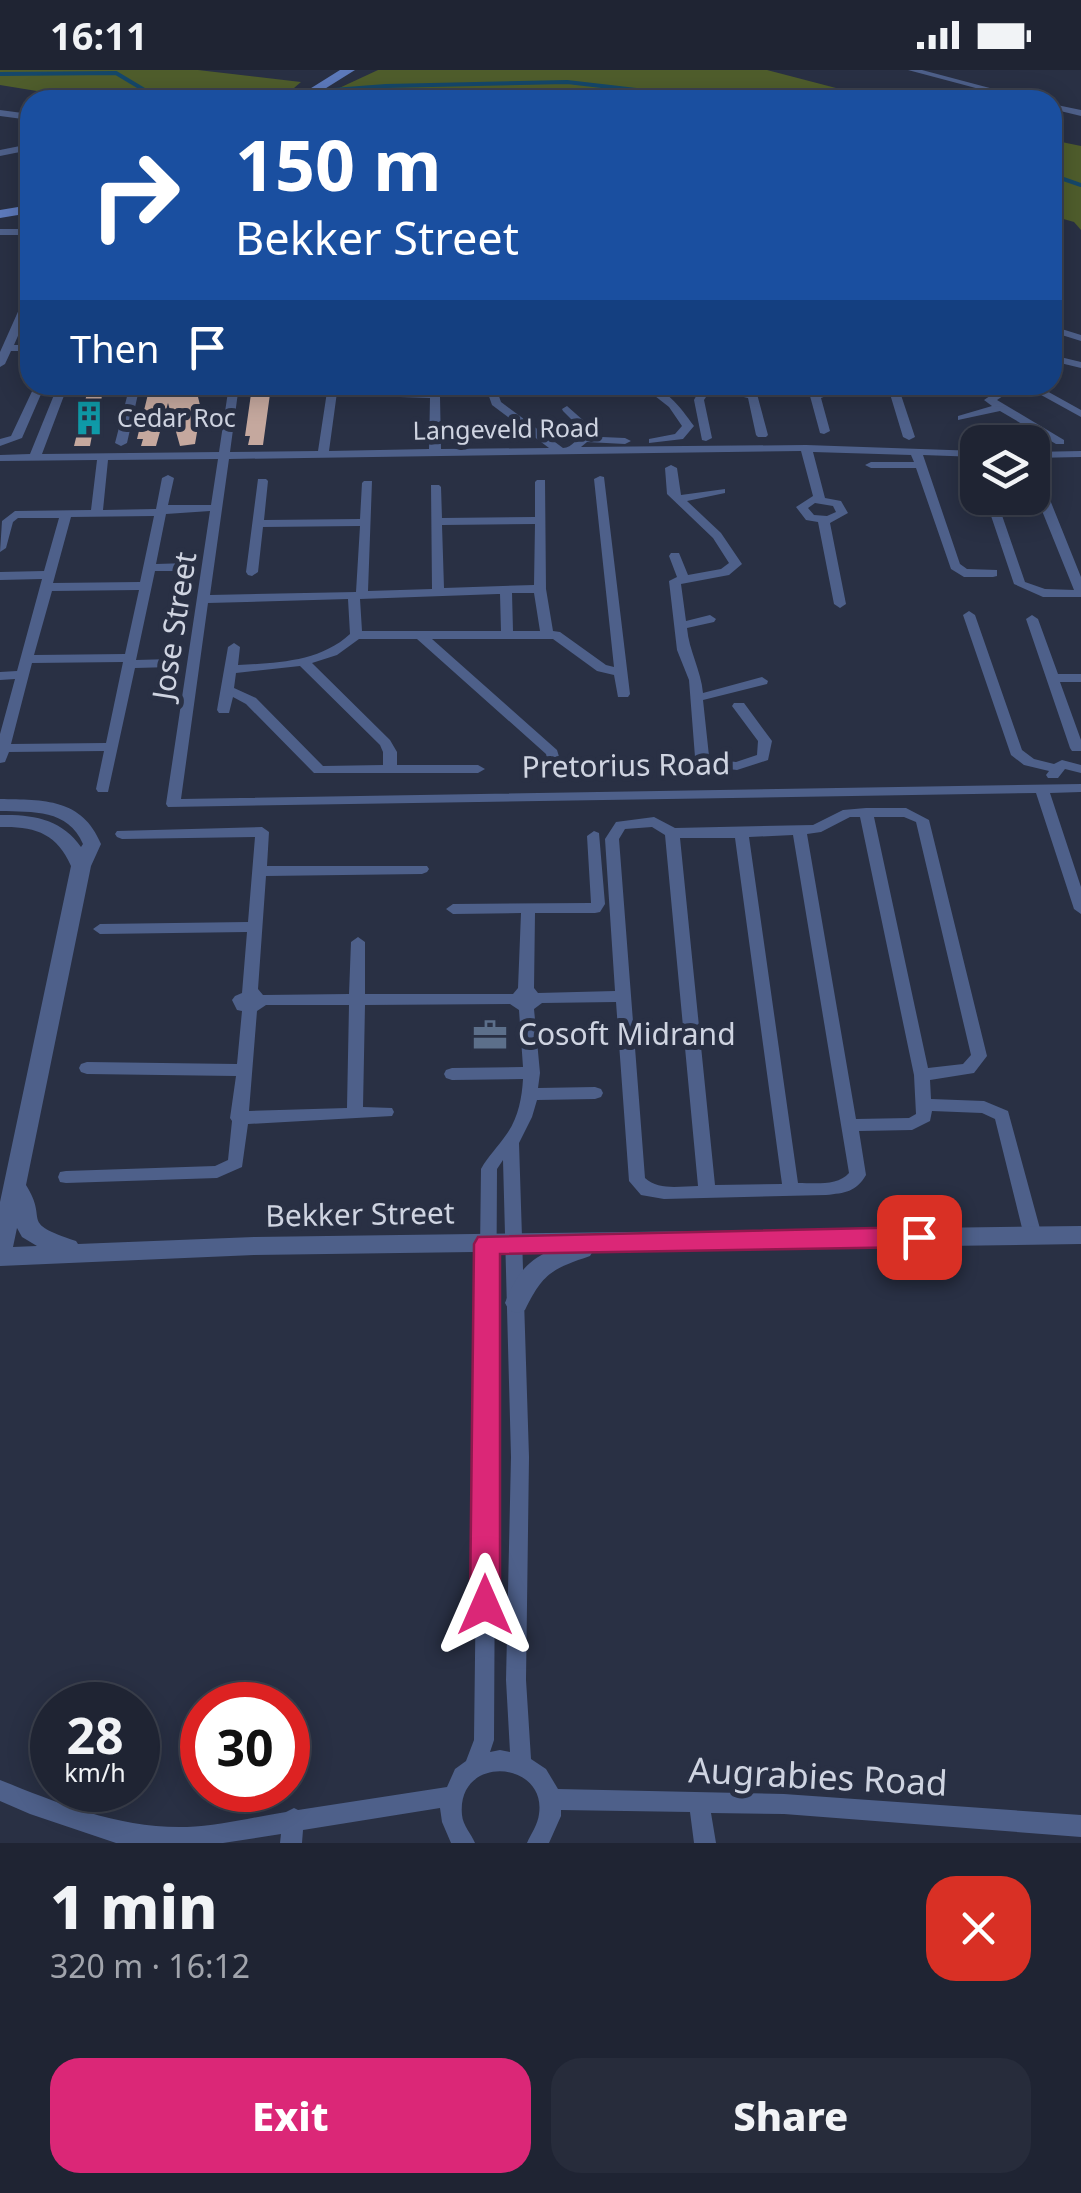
<!DOCTYPE html>
<meta charset="utf-8">
<style>
body{margin:0;font-family:"Noto Sans",sans-serif;background:#272c3b;color:#f1f3f6;height:100vh;display:flex;flex-direction:column;font-size:38px;white-space:nowrap}
*{box-sizing:border-box;margin:0}
p{font-size:32px;color:#a1a4ac}
.icon{flex:none;width:55px;height:55px;fill:none;stroke:currentColor;stroke-width:2;stroke-linecap:round;stroke-linejoin:round}
.map{position:relative;height:1773px;overflow:hidden}
.drawer{display:flex;flex-direction:column;background:#1f2433;flex:1}
.drawer>*{flex:none}
.guide{position:absolute;left:20px;top:20px;width:1042px;height:305px;border-radius:30px;box-shadow:0 5px 25px #0003,0 0 0 2px #3c414e;background:#1a4fa0;color:#fff;overflow:hidden}
.tools{position:absolute;left:960px;top:355px;display:grid;gap:20px}
.tools a{display:grid;place-items:center;width:90px;height:90px;border-radius:20px;background:#1f2433;box-shadow:0 5px 25px #0003,0 0 0 2px #3c414e;font-size:50px}
.speed{position:absolute;left:30px;top:1612px;display:flex;gap:20px;font-size:50px;font-weight:700;text-align:center}
.speed>*{display:grid;place-content:center;width:130px;height:130px;border-radius:50%;background:#1f2433;box-shadow:0 5px 25px #0003,0 0 0 2px #3c414e;line-height:1}
.speed small{font-size:25px;font-weight:400}
.speed .limit{border:15px solid #d22;background:#fff;color:#111}
.pin{position:absolute;display:grid;place-items:center;width:85px;height:85px;color:#fff;margin:-42px;border-radius:20px;box-shadow:0 5px 15px #0006}
.me{position:absolute;width:110px;margin:-55px;rotate:0deg;stroke-linejoin:round;filter:drop-shadow(0 0 8px #0008)}
.turn{display:flex;align-items:center;gap:35px;height:210px;padding:0 50px;font-size:45px}
.turn .icon{width:130px;height:130px;stroke-width:2.5}
.turn b{display:block;font-size:70px;line-height:85px}
.then{display:flex;align-items:center;height:95px;padding:0 50px;background:#0003;gap:20px;font-size:38px}
.round{display:grid;place-items:center;flex:none;width:105px;height:105px;border-radius:30px;background:#272c3b}
.summary{display:flex;align-items:center;justify-content:space-between;height:170px;padding:0 50px}
h1{font-size:60px;font-weight:800;line-height:75px}
.primary-button{display:flex;gap:20px;margin-top:auto;padding:20px 50px}
.primary-button a{flex:1;height:115px;border-radius:30px;background:#db2777;color:#fff;font-size:40px;font-weight:800;line-height:115px;text-align:center}
.primary-button a+a{background:#272c3b;color:#f1f3f6}
.status{display:flex;justify-content:space-between;align-items:center;height:70px;padding:0 50px;background:#1f2433;direction:ltr}
.status svg{height:28px;fill:currentColor}
.map>svg:first-child{display:block}
.green{fill:#4f5d2c}
.lines{fill:none;stroke-linecap:round;stroke-linejoin:round}
.stream{stroke:#15476a;stroke-width:4}
.building{fill:#c5a89e}
.minor{fill:#4e608a;fill-rule:evenodd}
.tertiary{fill:#4e608a;fill-rule:evenodd}
.secondary{fill:#5d7abc;fill-rule:evenodd}
.route{fill:#db2777;stroke:#8e194d;stroke-width:2.5}
.labels{text-anchor:middle;stroke-width:10;stroke-linejoin:round;paint-order:stroke}
.far-poi-label{font-size:25px;fill:#cfd4e1;stroke:#293044;text-anchor:start}
.far-street-label{font-size:25px;fill:#cfd4e1;stroke:#293044}
.street-label{font-size:30px;fill:#cfd4e1;stroke:#293044}
.poi-label{font-size:30px;fill:#cfd4e1;stroke:#293044;text-anchor:start}
.near-street-label{font-size:35px;fill:#cfd4e1;stroke:#293044}
</style>
<div class="status"><b>16:11</b><svg viewBox="0 0 49 12"><path d="M0 12V9h3v3zM5 12V6h3v6zM10 12V3h3v9zM15 12V0h3v12zM26 1h20v11H26zM47 4h2v5h-2z"/></svg></div>
<div class="map">
<svg width="1081" height="1773" viewBox="0 0 1081 1773">
<rect width="100%" height="100%" fill="#293044"/>
<path class="green" d="M0 0H198L301 12 280 30H92L0 15Z
M378 0H767L882 30 322 26Z
M1052 70 1081 76V160L1074 152 1053 146Z"/>
<g class="lines">
<path class="stream" d="M0 4 116 3 151 24 254 26 386 16 567 12 723 30
M1052 105 1081 115"/>
</g>
<path class="building" d="M89 315H103L100 343 96 344 90 376H74Z
M188 315H195L201 339 195 374 180 376 168 333 156 376H141L143 369H137L149 320 163 322 162 327H186Z
M252 317H267L265 323 270 324 263 375H248L250 366H245Z"/>
<g class="lines">
<path class="minor" d="M908 0H922L1035 30H1021Z
M1052 34 1081 40V46L1052 39Z
M0 40 30 44V50L0 46Z
M30 74V80L0 86V80Z
M0 159H30V165H0Z
M30 223V238L14 275H30V281H11L5 294 0 297V282L25 226Z
M1052 256 1081 265V271L1052 262Z
M1052 285 1081 292V298L1052 291Z
M35 315H45L22 368 0 376V369L11 366Z
M58 315H68L42 384 219 382 229 315H239L230 382 318 381 328 315H338L329 381 429 379 430 328 400 327 385 315H397L406 322 438 321 440 315H450L446 326 440 327 441 379 549 378 492 335 485 315H495L501 332 563 378C573 378 577 365 588 366L563 341 562 339 567 336 602 367 625 368 631 371 625 374 587 372 581 377 806 375 978 381V387L923 385 960 494 967 499 997 500V506L993 507H964L951 499 916 398H871L865 395 871 392H914L911 385 813 382 825 428 841 431 848 443 830 453 846 534 840 538 834 534 818 452 806 450 796 437 813 426 801 381 229 389 210 525 356 522 360 456 263 457 258 502 252 506 248 505 246 502 258 409H266L268 411 264 450 360 449 362 413 364 411H372L368 521 432 519 431 415H439L441 417 442 448 535 447V412L537 410H545L546 519 553 561 560 562 606 595 614 597 594 409 600 406 604 407 630 624 628 627H618L614 605 597 601 553 569H432L557 680 561 693H626L633 697 626 701 550 700 546 684 417 569H359L337 585 312 593 390 670 397 682V695H478L485 699 478 703H314L246 634 233 627 229 643H219L217 640 228 577 234 573 240 577 238 595C276 593 320 592 350 564L348 529 208 533 181 729 1081 714V722L1050 723 1081 817V844L1074 839 1036 723 168 737 166 734 210 441 166 444 156 494 188 493 194 497 188 501H155L136 590 172 589 178 593 172 597 135 598 108 722H98L96 719 104 681 9 682 5 692 0 693V664L15 609 0 610V602L17 601 42 509 0 510V502L44 501 59 448H18L13 452 6 478 0 482 2 451 15 441 91 440 97 390 0 391V385L30 384ZM218 389 211 435H168L174 408 168 405 162 408 156 439 103 440 108 390ZM815 433 833 436 836 442 827 446 814 445 808 438ZM154 446 140 512 53 513 71 447ZM535 454 534 515 444 518 442 455ZM139 520 125 584 34 585 52 521ZM512 523H534L540 561H513ZM498 524H500L501 561H362L360 529ZM123 592 106 673 11 674 32 593ZM300 596 380 675 383 682V695L323 696 256 628 234 618 236 603Z
M130 315H140L127 373 121 376 115 373Z
M641 315C665 315 680 337 694 356L683 369 649 373V369L675 364 682 356 669 337Z
M835 315H870L904 319 913 315H927L909 324 901 325 915 367 909 370 903 367 890 324 844 319 821 328 830 361 824 364 820 363 810 326Z
M1006 315H1019L997 330 1064 370V374H1056L1000 341 958 350V346L992 336 984 330Z
M1023 315H1036L1081 340V347Z
M731 318 757 324 768 365 766 367H758L756 365 748 328 731 324 706 327 704 330 712 368 706 371 702 370 694 330C700 317 717 319 731 318Z
M1081 381V387L1032 388V382Z
M671 395 677 398 681 425 725 419V423L687 431 721 463 742 494 729 505 681 514 686 551 710 545 716 549 714 552 687 558C689 581 701 600 703 623L762 607 768 611 767 614 703 630 709 686 711 689 736 692 757 685 758 671 732 636 734 633H744L772 671 768 690 737 700 702 696 695 687 689 610 677 580 669 511 677 507 669 486 671 483H679L688 505 721 499 729 493 713 468 667 424 665 398Z
M1032 397 1038 400 1081 507V527H1043L1014 514 985 428H996L1025 512 1045 519 1074 520 1032 416Z
M969 541 975 545 1022 680 1034 689 1054 694 1062 690 1081 695V703L1065 699 1058 708H1048L1046 705 1049 701 1024 695 1011 685 963 545Z
M1032 545 1038 549 1058 604H1081V612H1060L1081 670V681H1072L1070 678 1026 549Z
M866 738H906L929 750 987 986 974 1003 930 1010 931 1029 984 1031 1008 1041 1042 1166 1039 1171 1033 1173 1027 1171 1024 1166 995 1049 982 1043 932 1041 930 1051 912 1060 859 1061 866 1105C856 1122 845 1123 826 1125L664 1129 641 1125 629 1111 616 932 542 933 534 939 540 1003 538 1018 595 1017 601 1019 603 1023 601 1027 595 1029 537 1030 532 1047 519 1073 529 1387 526 1610 531 1689 546 1699 558 1719 784 1724 1081 1745V1767L784 1744 711 1743 716 1773H694L690 1742 561 1740V1746L549 1773H527C531 1764 538 1754 539 1744 547 1690 456 1684 462 1745 463 1756 471 1763 475 1773H451L442 1752 440 1738 303 1760 302 1773H280L281 1764 223 1773H116L30 1744 0 1731V1710C60 1734 121 1759 187 1757 219 1756 254 1747 286 1742L294 1738 298 1740 447 1717 455 1699 466 1691 474 1670 481 1099C488 1086 498 1077 506 1065 518 1049 522 1028 523 1009L452 1010 446 1008 444 1004 446 1000 452 998 523 997 519 940 510 934 365 935 363 1037 392 1038 394 1042 392 1046 248 1054 242 1097 217 1108 66 1113 60 1112 58 1107 60 1102 66 1101 215 1096 228 1090 232 1051 230 1048 236 1006 87 1004 81 1002 79 998 81 994 87 992 237 994 242 941 237 940 232 930 235 926 242 923 247 862 100 864 93 859 100 854 248 852 255 767 122 769 117 767 115 764 117 761 262 757 269 762 267 796H427L429 799 427 802 422 804 266 806 258 919 263 925 349 924 351 872 358 867 365 872V924H513L518 918 521 843 453 844 446 839 453 834 591 833 587 766 594 761 599 763 605 834 600 842 595 843H535L534 918 538 923 615 921 605 769 616 752 654 747 675 758 813 755 843 740ZM850 747H860L914 1005 916 1044 909 1048 856 1049 807 764 821 762ZM874 747H904L916 752 971 985 963 994 928 998ZM652 757 665 765 698 1116C681 1116 659 1121 645 1108L619 769 625 759ZM793 765 849 1103C838 1116 815 1113 798 1113L749 767ZM680 768H735L782 1114 715 1115ZM266 935H349L347 1038 249 1041 257 941ZM503 1090 511 1387 506 1610 510 1682 500 1680 490 1682 494 1670 497 1099Z"/>
<path class="tertiary" d="M0 729C44 730 82 728 101 774L91 796 26 1115C50 1153 17 1151 76 1171L78 1174 254 1167 1081 1156V1174L593 1181 590 1186C552 1199 543 1203 525 1240L517 1243 509 1240 505 1233C514 1209 525 1192 549 1181L254 1185 0 1196V1132L71 796C57 763 34 756 0 757V745C32 744 62 749 81 777L83 774C68 739 33 742 0 741ZM17 1158 22 1167 37 1176 13 1177Z"/>
<path class="secondary" d="M340 0H355L307 30H292Z
M30 135V143L0 148V140Z"/>
</g>
<path class="route" d="M919 1157 932 1167 919 1177 500 1184V1535L496 1544 485 1549 474 1544 470 1535 474 1174 478 1167Z"/>
<defs>
<g id="building-bare" transform="scale(2.7)"><path d="M-4-6H4V6H1V3H-1V6H-4ZM-2.5-4.3h1.7v1.8h-1.7ZM.8-4.3h1.7v1.8H.8ZM-2.5-1h1.7V.8h-1.7ZM.8-1h1.7V.8H.8Z" fill="#0f9aa8" stroke="#293044" stroke-width="2.5" paint-order="stroke"/></g>
<g id="office-bare" transform="scale(2.7)"><path d="M-6-3h4V-5.5h4V-3h4V5H-6ZM-1-4.5V-3h2v-1.5ZM-6 0V1H6V0Z" fill="#5c6f8a" stroke="#293044" stroke-width="2.5" paint-order="stroke"/></g>
</defs>
<g fill-rule="evenodd">
<use href="#building-bare" x="89" y="348"/>
<use href="#office-bare" x="490" y="965"/>
</g>
<g class="labels">
<g class="far-poi-label">
<text x="117" y="357">Cedar Roc</text>
</g>
<g class="far-street-label">
<text transform="translate(506 359) rotate(-1)" y="9">Langeveld Road</text>
</g>
<g class="street-label">
<text transform="translate(175 556) rotate(-81)" y="10">Jose Street</text>
<text transform="translate(626 696) rotate(-1)" y="10">Pretorius Road</text>
<text transform="translate(360 1145) rotate(-1)" y="10">Bekker Street</text>
</g>
<g class="poi-label">
<text x="518" y="975">Cosoft Midrand</text>
</g>
<g class="near-street-label">
<text transform="translate(818 1707) rotate(3)" y="12">Augrabies Road</text>
</g>
</g>
</svg>
<div class="tools">
<a><svg class="icon" aria-label="layers" viewBox="0 0 24 24"><path d="M12 4l9 5-9 5-9-5zM3 14l9 5 9-5"/></svg></a>
</div>
<div class="speed"><div>28<small>km/h</small></div><div class="limit">30</div></div>
<div class="pin" style="left:919px;top:1167px;background:#d93025"><svg class="icon" aria-label="arrive" viewBox="0 0 24 24"><path d="M6 21V4h12l-3 4 3 4H6"/></svg></div>
<svg class="me" style="left:485px;top:1535px" viewBox="-20 -20 40 40"><path d="M0-17L14 15 0 8-14 15z" fill="#db2777" stroke="#fff" stroke-width="4"/></svg>
<div class="guide">
<div class="turn"><svg class="icon" aria-label="right" viewBox="0 0 24 24"><path d="M7 20v-9h11M14 6l5 5-5 5"/></svg><div><b>150 m</b>Bekker Street</div></div>
<div class="then">Then<svg class="icon" aria-label="arrive" viewBox="0 0 24 24"><path d="M6 21V4h12l-3 4 3 4H6"/></svg></div>
</div>
</div>
<section class="drawer">
<div class="summary"><div><h1>1 min</h1><p>320 m · 16:12</p></div><a class="round" style="background:#d93025;color:#fff"><svg class="icon" aria-label="close" viewBox="0 0 24 24"><path d="M6 6l12 12M18 6L6 18"/></svg></a></div>
<div class="primary-button"><a>Exit</a><a>Share</a></div>
</section>
